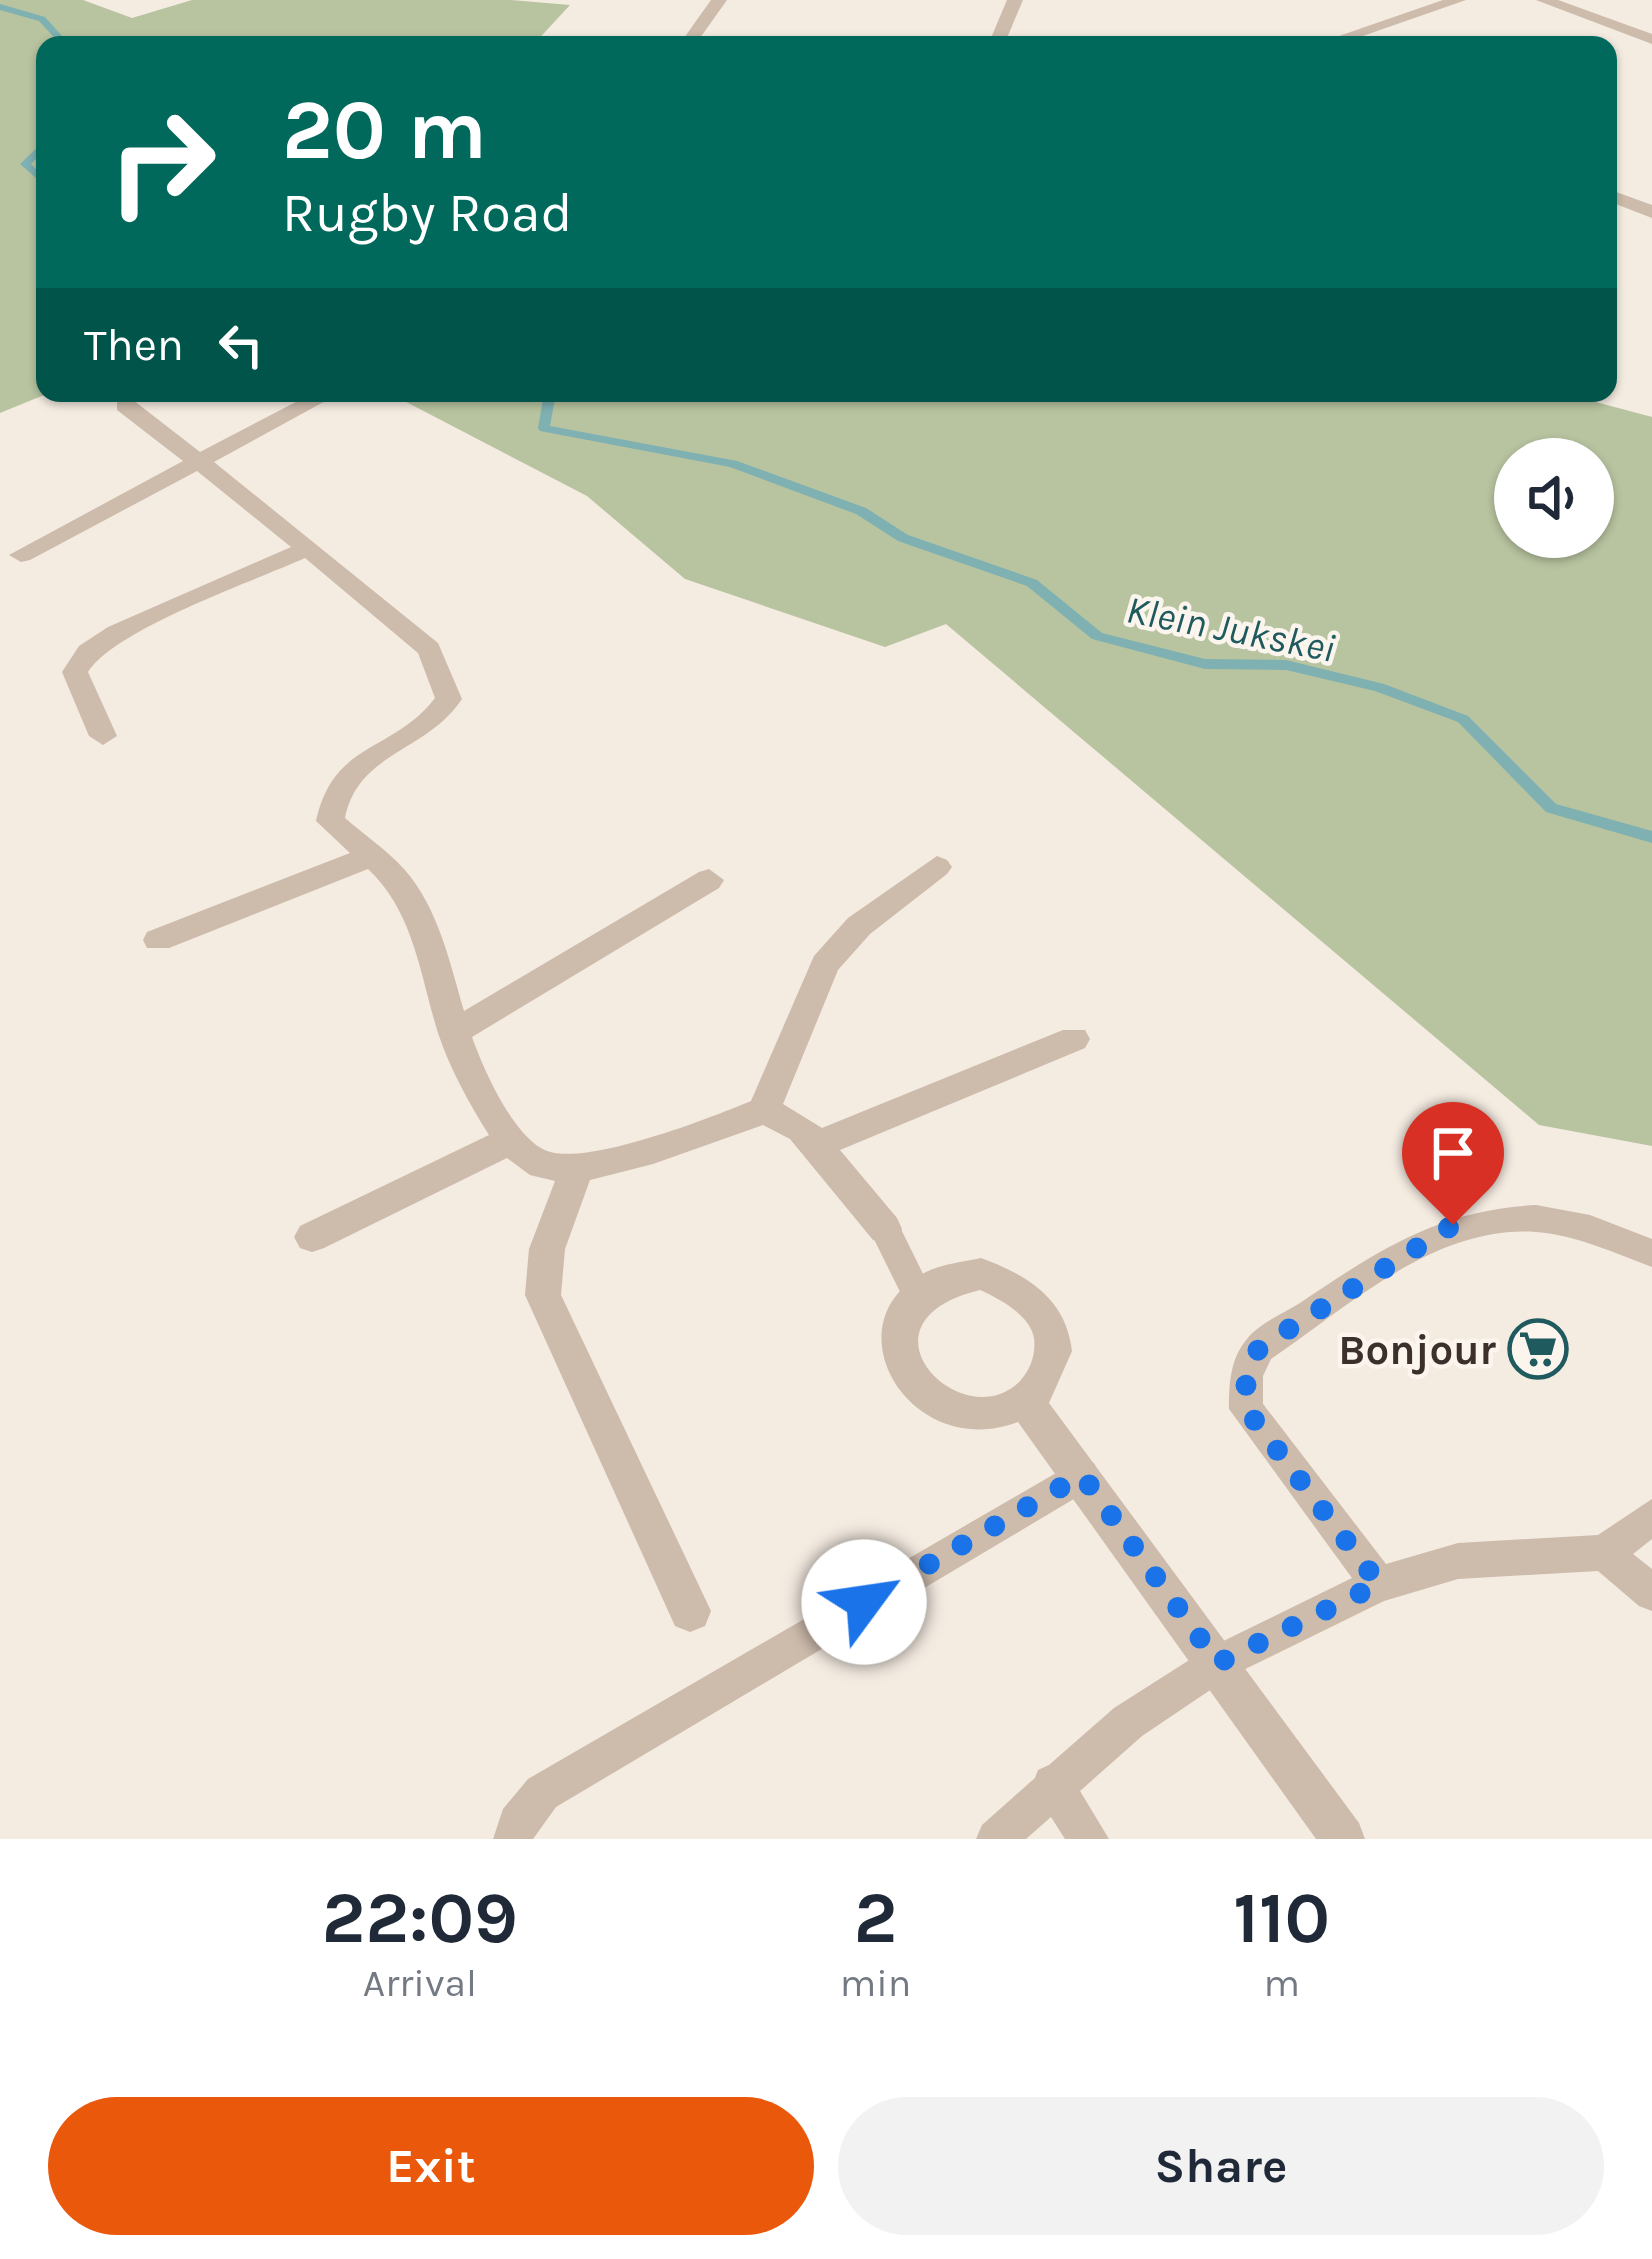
<!DOCTYPE html>
<style>
body{margin:0;font-family:Karla,sans-serif;background:#f2f2f3;color:#1f2937;height:100vh;display:flex;flex-direction:column;font-size:45px;white-space:nowrap}
*{box-sizing:border-box;margin:0}
p{font-size:39px;color:#747a83}
.icon{flex:none;width:66px;height:66px;fill:none;stroke:currentColor;stroke-width:2;stroke-linecap:round;stroke-linejoin:round}
.map{position:relative;height:1839px;overflow:hidden}
.side{display:flex;flex-direction:column;background:#fff;flex:1}
.side>*{flex:none}
.hud{position:absolute;left:36px;top:36px;width:1581px;height:366px;border-radius:24px;box-shadow:0 3px 9px #0004;background:#00695c;color:#fff;overflow:hidden}
.buttons{position:absolute;left:1494px;top:438px;display:grid;gap:24px}
.buttons a{display:grid;place-items:center;width:120px;height:120px;border-radius:50%;background:#fff;box-shadow:0 3px 9px #0004;font-size:60px}
.pin{position:absolute;display:grid;place-items:center;width:102px;height:102px;color:#fff;margin:-123px -51px;border-radius:50% 50% 50% 0;rotate:-45deg;box-shadow:0 0 12px #0007}
.pin .icon{rotate:45deg}
.me{position:absolute;width:132px;margin:-66px;rotate:59deg;stroke-linejoin:round;filter:drop-shadow(0 0 9px #0008)}
.turn{display:flex;align-items:center;gap:42px;height:252px;padding:0 48px;font-size:54px}
.turn .icon{width:156px;height:156px;stroke-width:2.5}
.turn b{display:block;font-size:84px;line-height:102px}
.then{display:flex;align-items:center;height:114px;padding:0 48px;background:#0003;gap:24px;font-size:45px}
.eta{display:flex;justify-content:space-evenly;align-items:center;height:204px;text-align:center}
.eta b{font-size:72px;font-weight:700;line-height:84px}
.button{display:flex;gap:24px;margin-top:auto;padding:24px 48px}
.button a{flex:1;height:138px;border-radius:72px;background:#ea580c;color:#fff;font-size:48px;font-weight:700;line-height:138px;text-align:center}
.button a+a{background:#f2f2f3;color:#1f2937}
.map>svg:first-child{display:block}
.green{fill:#b8c4a0;fill-rule:evenodd}
.lines{fill:none;stroke-linecap:round;stroke-linejoin:round}
.stream{fill:#7fb0b2;fill-rule:evenodd}
.lane{fill:#cdbbac;fill-rule:evenodd}
.street{fill:#cdbbac;fill-rule:evenodd}
.route{stroke:#1a73e8;stroke-width:21;stroke-dasharray:0 37.8}
.labels{text-anchor:middle;stroke-width:9;stroke-linejoin:round;paint-order:stroke}
.water-label{font-size:39px;font-style:italic;fill:#1f5a5e;stroke:#fbf5ee}
.near-poi-label{font-size:42px;font-weight:bold;fill:#3b302b;stroke:#fbf5ee;text-anchor:end}
</style>
<div class="map">
<svg width="1652" height="1839" viewBox="0 0 1652 1839">
<rect width="100%" height="100%" fill="#f4ebe1"/>
<path class="green" d="M0 0H83L132 18 192 0H511L570 5 533 45H45L49 393 0 413Z
M389 393H1562L1652 417V1146L1539 1125 946 624 885 647 685 579 587 496ZM1515 459H1593V537H1515Z"/>
<g class="lines">
<path class="stream" d="M0 4 45 17 70 45H61L39 21 0 10Z
M45 140V149L31 164 45 178V186L20 164Z
M544 393H556L550 426 737 461 866 508 908 535 1037 580 1102 633 1205 659 1286 660 1384 684 1468 716 1556 804 1652 831V843L1546 812 1458 722 1375 691 1286 670 1205 669 1092 639 1027 586 898 541 856 514 730 467 540 431 538 428Z"/>
<path class="lane" d="M1536 1205 1590 1215 1652 1239V1267C1614 1253 1577 1235 1536 1232 1435 1225 1349 1306 1271 1359L1263 1376V1404L1386 1564 1458 1543 1598 1535 1652 1499V1539L1633 1554 1652 1569V1611L1639 1606 1598 1571 1458 1579 1384 1601 1231 1676 1142 1736 1080 1791 1109 1839H1065L1051 1817 1026 1839H976L982 1825 1035 1778 1038 1770 1049 1765 1114 1708 1205 1650 1352 1578 1229 1409C1229 1384 1230 1359 1247 1339 1258 1324 1284 1313 1300 1303 1379 1250 1438 1210 1536 1205Z
M885 1215 896 1219 928 1284 933 1294 928 1304 917 1308 906 1304 869 1229 874 1219Z
M1082 1458 1094 1463 1100 1475 1094 1487 556 1807 533 1839H493L503 1809 528 1779Z"/>
<path class="street" d="M711 0H727L695 45H679Z
M1007 0H1023L1004 45H988Z
M1443 0H1466L1337 45H1313Z
M1536 0H1558L1652 34V44Z
M1608 189 1652 205V218L1608 201Z
M313 393H340L214 462 438 643 462 699C427 752 358 752 345 818 364 835 386 849 404 869 438 907 450 963 464 1011L699 872 709 869 724 880 719 888 472 1037C483 1068 514 1139 547 1151 588 1166 710 1118 751 1101L814 956 848 918 937 856 947 860 952 867 947 874 870 934 838 970 783 1104 822 1128 1063 1030H1085L1090 1039 1085 1048 840 1150 897 1218 902 1229 897 1240 885 1244 873 1240 790 1139 763 1125 653 1164 590 1180 565 1249 561 1295 711 1611 705 1626 690 1632 675 1626 525 1295 529 1249 555 1181 530 1175 507 1158 324 1248 312 1252 300 1248 294 1237 300 1226 489 1135C469 1103 450 1069 438 1033 420 975 414 912 368 869L169 948H147L143 940 147 932 350 853 316 821C334 740 393 753 435 698L418 653 305 558C254 581 115 629 88 672L117 736 103 745 89 736 62 672 79 646 108 627 291 547 197 471 30 560 21 562 9 555 183 461 117 410V400H133L200 452Z
M981 1258C1027 1275 1066 1298 1072 1351L1049 1403 1359 1823 1365 1839H1316L1018 1422C909 1463 827 1322 926 1272 942 1264 963 1262 981 1258ZM980 1290C1000 1299 1030 1315 1034 1338 1036 1354 1031 1369 1020 1381 963 1439 846 1322 980 1290Z"/>
</g>
<g class="lines">
<path class="route" d="M864 1602 1082 1475 1218 1663 1379 1584 1246 1409V1375L1259 1348 1453 1225"/>
</g>
<defs>
<g id="supermarket-ring" transform="scale(3)"><circle r="9.5" fill="#fbf5ee" stroke="#1f5a5e" stroke-width="1.5"/><path d="M-6-5.5h2.5l.6 2H6L4.5 2H-2.5L-4.4-4H-6ZM-1.5 3.2a1.3 1.3 0 1 0 .1 0ZM3 3.2a1.3 1.3 0 1 0 .1 0Z" fill="#1f5a5e"/></g>
</defs>
<g fill-rule="evenodd">
<use href="#supermarket-ring" x="1538" y="1349"/>
</g>
<g class="labels">
<g class="water-label">
<text transform="translate(1231 628) rotate(11)" y="14">Klein Jukskei</text>
</g>
<g class="near-poi-label">
<text x="1496" y="1364">Bonjour</text>
</g>
</g>
</svg>
<div class="buttons">
<a><svg class="icon" aria-label="sound" viewBox="0 0 24 24"><path d="M4 9h4l5-4v14l-5-4H4zM17 9q2 3 0 6"/></svg></a>
</div>
<div class="pin" style="left:1453px;top:1225px;background:#d93025"><svg class="icon" aria-label="arrive" viewBox="0 0 24 24"><path d="M6 21V4h12l-3 4 3 4H6"/></svg></div>
<svg class="me" style="left:864px;top:1602px" viewBox="-20 -20 40 40"><circle r="19" fill="#fff"/><path d="M0-13L10 11 0 6-10 11z" fill="#1a73e8"/></svg>
<div class="hud">
<div class="turn"><svg class="icon" aria-label="right" viewBox="0 0 24 24"><path d="M7 20v-9h11M14 6l5 5-5 5"/></svg><div><b>20 m</b>Rugby Road</div></div>
<div class="then">Then<svg class="icon" aria-label="left" viewBox="0 0 24 24"><path d="M17 20v-9H6M10 6l-5 5 5 5"/></svg></div>
</div>
</div>
<section class="side">
<div class="eta">
<div><b>22:09</b><p>Arrival</p></div>
<div><b>2</b><p>min</p></div>
<div><b>110</b><p>m</p></div>
</div>
<div class="button"><a>Exit</a><a>Share</a></div>
</section>
